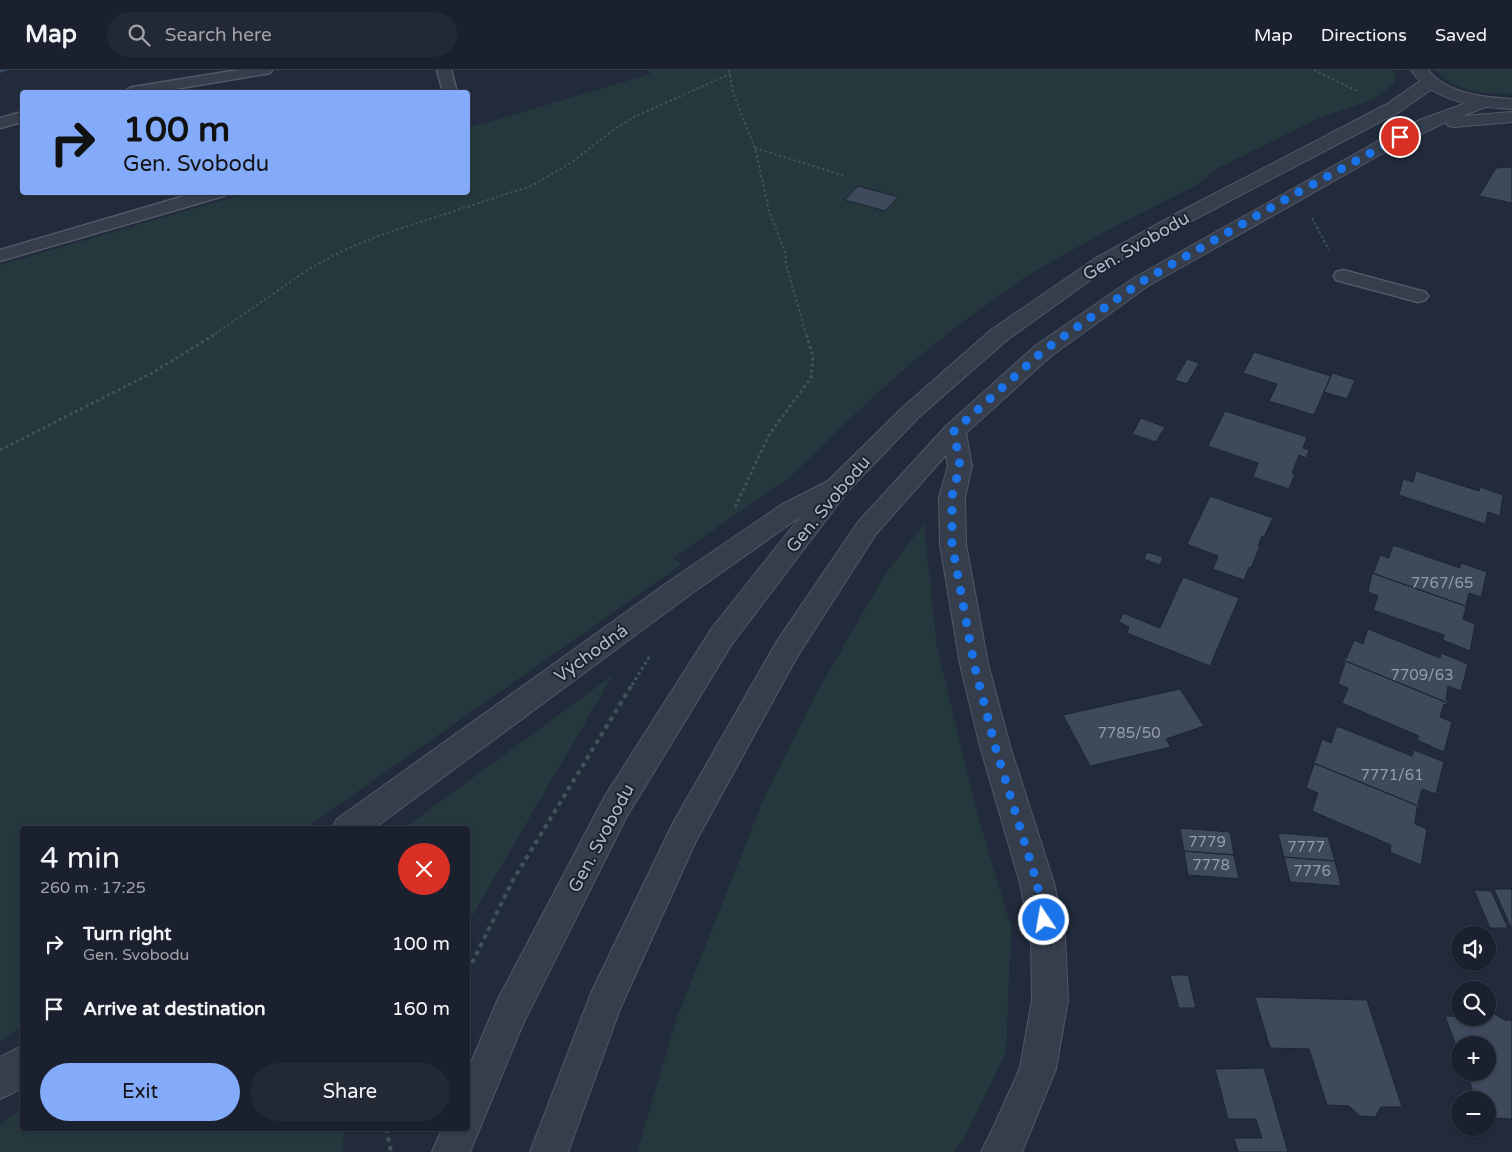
<!DOCTYPE html>
<meta charset="utf-8">
<style>
body{margin:0;font-family:"Varela Round",sans-serif;background:#232835;color:#f1f3f6;height:100vh;display:flex;flex-direction:column;font-size:19px;white-space:nowrap}
*{box-sizing:border-box;margin:0}
p{font-size:16px;color:#9fa3aa}
.icon{flex:none;width:28px;height:28px;fill:none;stroke:currentColor;stroke-width:2;stroke-linecap:round;stroke-linejoin:round}
.map{position:relative;flex:1;overflow:hidden}
.side{position:absolute;left:20px;top:756px;width:450px;height:305px;display:flex;flex-direction:column;background:#1a202d;border-radius:5px;box-shadow:0 1px 4px #0004,0 0 0 1px #383e49}
.side>*{flex:none}
.hud{position:absolute;left:20px;top:20px;width:450px;height:105px;border-radius:5px;box-shadow:0 1px 4px #0004,0 0 0 1px #383e49;background:#84aafa;color:#111;overflow:hidden}
.controls{position:absolute;left:1451px;top:856px;display:grid;gap:10px}
.controls a{display:grid;place-items:center;width:45px;height:45px;border-radius:50%;background:#1a202d;box-shadow:0 1px 4px #0004,0 0 0 1px #383e49;font-size:25px}
.pin{position:absolute;display:grid;place-items:center;width:42px;height:42px;color:#fff;margin:-21px;border:2px solid #fff;border-radius:50%;box-shadow:0 1px 5px #0007}
.me{position:absolute;width:55px;margin:-28px;rotate:348deg;stroke-linejoin:round;filter:drop-shadow(0 0 4px #0008)}
.turn{display:flex;align-items:center;gap:18px;height:105px;padding:0 20px;font-size:22px}
.turn .icon{width:65px;height:65px;stroke-width:2.5}
.turn b{display:block;font-size:35px;line-height:42px}
.round{display:grid;place-items:center;flex:none;width:52px;height:52px;border-radius:26px;background:#232835}
.overview{display:flex;align-items:center;justify-content:space-between;height:85px;padding:0 20px}
h1{font-size:30px;font-weight:600;line-height:38px}
.cta{display:flex;gap:10px;margin-top:auto;padding:10px 20px}
.cta a{flex:1;height:58px;border-radius:30px;background:#84aafa;color:#111;font-size:20px;font-weight:600;line-height:58px;text-align:center}
.cta a+a{background:#232835;color:#f1f3f6}
ul{padding:0;list-style:none}
li{display:flex;align-items:center;gap:15px;height:65px;padding:0 20px}
li div{flex:1}
li b{display:block;font-size:19px}
li em{font-style:normal}
header{display:flex;align-items:center;gap:30px;box-sizing:border-box;height:70px;padding:0 25px;background:#1a202d;border-bottom:1px solid #383e49}
header strong{font-size:24px}
nav{display:flex;gap:28px;margin-inline-start:auto;font-size:18px}
.search{width:350px;height:45px;background:#232835;display:flex;align-items:center;gap:12px;box-sizing:border-box;padding:0 18px;border-radius:28px;color:#9fa3aa;font-size:19px}
.map>svg:first-child{display:block}
.green{fill:#24383d}
.lines{fill:none;stroke-linecap:round;stroke-linejoin:round}
.stream{fill:#354664;fill-rule:evenodd}
.building{fill:#3e495b;stroke:#1d2533}
.service-casing{stroke:#515867;stroke-width:3}
.minor-casing{stroke:#515867;stroke-width:2}
.tertiary-casing{stroke:#515867;stroke-width:2}
.path-far2{stroke:#3f5457;stroke-width:2;stroke-dasharray:2.5 2.5;stroke-linecap:butt}
.path-far1{stroke:#3f5457;stroke-width:3;stroke-dasharray:3 3;stroke-linecap:butt}
.path{stroke:#3f5457;stroke-width:4;stroke-dasharray:4.5 4.5;stroke-linecap:butt}
.service{fill:#363e4c;fill-rule:evenodd}
.minor{fill:#363e4c;fill-rule:evenodd}
.tertiary{fill:#363e4c;fill-rule:evenodd}
.route{stroke:#1a73e8;stroke-width:9;stroke-dasharray:0 16.2}
.labels{text-anchor:middle;stroke-width:4;stroke-linejoin:round;paint-order:stroke}
.number-label{font-size:15px;fill:#949cad}
.street-label{font-size:18px;fill:#b1b8c8;stroke:#1b2331}
</style>
<header>
<strong>Map</strong>
<div class="search"><svg class="icon" aria-label="search" viewBox="0 0 24 24"><circle cx="10" cy="10" r="6"/><path d="M15 15l6 6"/></svg>Search here</div>
<nav><a>Map</a><a>Directions</a><a>Saved</a></nav>
</header>
<div class="map">
<svg width="1512" height="1082" viewBox="0 0 1512 1082">
<rect width="100%" height="100%" fill="#222b3c"/>
<path class="green" d="M649 0H1391L1395 4 1396 10 1394 14 1373 29 1317 49 1216 99 1199 114 1106 161 1025 207 961 253 909 295 855 344 790 407 673 488 681 495 304 759H22V956L0 972V195L247 123 468 122V58L650 4Z
M1435 0H1512V24C1486 25 1454 21 1435 0Z
M924 454 937 578 980 753 1011 857 1006 982 964 1069 953 1082H637L677 947 764 728 817 622 886 503Z
M613 605 468 853V759H403Z
M22 1038V1059H346L344 1062 343 1082H0V1055Z"/>
<g class="lines">
<path class="stream" d="M0 0H8L0 3Z"/>
</g>
<path class="building" d="M1512 97V133L1479 126 1496 98Z
M858 116 898 127 885 141 845 130Z
M1254 282 1331 306 1314 345 1269 331 1277 314 1243 303Z
M1187 289 1199 293 1187 314 1175 310Z
M1332 303 1355 310 1347 329 1324 322Z
M1225 341 1307 367 1303 378 1309 380 1306 388 1299 385 1292 403 1295 404 1289 419 1253 407 1258 393 1208 376Z
M1141 348 1165 357 1156 372 1132 364Z
M1416 401 1479 421 1480 417 1503 425 1500 446 1488 442 1485 454 1399 425 1403 409 1413 412Z
M1210 426 1273 448 1264 467 1262 466 1258 476H1260L1251 498 1249 497 1244 510 1213 499 1218 486 1187 474Z
M1393 475 1460 498 1461 493 1487 502 1481 527 1469 523 1466 534 1468 537 1372 503 1374 502 1380 485 1389 488Z
M1147 482 1163 487 1160 495 1144 489Z
M1372 503 1468 537H1466L1463 549 1475 554 1470 581 1443 570 1444 565 1373 540 1378 526 1368 522Z
M1183 507 1239 528 1210 596 1127 563 1129 557 1119 552 1123 543 1160 558Z
M1368 559 1440 588 1441 583 1468 594 1461 621 1448 616 1446 630 1449 631 1448 633 1343 590 1344 588 1346 589 1354 570 1363 574Z
M1343 590 1448 633 1447 635 1444 634 1440 647 1452 652 1444 682 1417 670 1419 666 1342 633 1348 618 1338 614 1345 593 1342 592Z
M1180 619 1204 656 1166 669 1171 677 1090 696 1063 645Z
M1337 656 1412 686 1414 680 1444 692 1436 724 1422 719 1418 734 1422 736 1421 737 1311 692 1315 691 1322 669 1331 673Z
M1311 692 1421 737V739L1417 737 1415 754 1427 759 1421 795 1390 782 1391 775 1312 741 1318 723 1306 718 1314 695Z
M1180 758 1230 762 1234 785 1184 781Z
M1278 763 1328 767 1335 791 1284 787Z
M1184 781 1234 785 1239 809 1188 805Z
M1284 787 1335 791 1341 816 1290 812Z
M1494 819H1512V860Z
M1474 820 1491 821 1508 858H1490Z
M1170 905H1188L1196 938H1179Z
M1255 927 1367 930 1402 1037H1381L1375 1047 1360 1046 1349 1036 1327 1035 1309 979 1270 978Z
M1488 940 1504 950H1512V1049L1488 1048V1030H1476L1466 1002H1488V975H1460V986L1445 946 1488 948Z
M1264 998 1288 1082H1238L1234 1068H1262L1256 1049H1228L1215 999Z"/>
<g class="lines">
<g class="service-casing">
<path id="service" d="M238 0H272L270 3 265 4 157 22H125L128 19 133 17Z
M437 0H451L457 22H443Z
M22 42V52L0 58V48Z
M198 122H226L224 126 0 191V180Z
M1343 200 1425 222 1428 226 1425 230 1418 232 1336 210 1334 206 1336 202Z"/>
</g>
<g class="minor-casing">
<path id="minor" d="M1429 8 1435 9 1437 13 1435 17 1399 42 1197 148 1110 196 1007 270 918 348 848 421 732 574 627 746 523 954 470 1082H432L442 1059H468V1000L497 931 605 726 712 558 801 446 691 524 373 759H332L337 749 671 510 781 435 828 411 902 338 991 260 1096 188 1183 140 1387 34 1423 9Z
M1483 27 1489 28 1491 32 1489 36 1462 46 1512 42V52L1454 57 1448 56 1446 52 1392 78 1148 216 1051 286 966 363 972 396 965 427 966 474 988 594 1010 676 1054 813 1065 868 1068 930 1056 999 1022 1082H981L994 1056 1020 998 1032 930 1031 868 1020 813 980 676 960 594 940 474 939 427 948 396 946 385 876 464 797 587 696 771 620 939 568 1082H530L591 923 673 753 777 571 858 452 946 356 1035 276 1134 208 1380 70 1422 49Z
M22 976V1016L13 1023 0 1029V987Z"/>
</g>
<g class="tertiary-casing">
<path id="tertiary" d="M1411 0H1428C1448 24 1483 27 1512 29V39C1476 37 1433 32 1411 0Z"/>
</g>
<path class="path-far2" d="M729 0 733 23 755 78 769 141 785 182 786 194 806 264
M1314 0 1359 22
M755 78 845 106
M1312 148 1329 180
M215 264 309 199 342 181 378 166 531 116 571 93 616 58 636 46 730 4"/>
<path class="path-far1" d="M0 380 152 303 217 263
M735 437 770 363 811 308 813 287 806 263
M632 615 651 584"/>
<path class="path" d="M468 901 513 810 633 613
M389 1059 387 1062 391 1082"/>
<use href="#service" class="service"/>
<use href="#minor" class="minor"/>
<use href="#tertiary" class="tertiary"/>
</g>
<g class="lines">
<path class="route" d="M1044 850 1037 813 995 676 974 594 952 474V426L960 396 954 361 1043 281 1141 212 1293 125 1400 67"/>
</g>
<g class="labels">
<g class="number-label">
<text x="1442" y="518">7767/65</text>
<text x="1422" y="610">7709/63</text>
<text x="1129" y="668">7785/50</text>
<text x="1392" y="710">7771/61</text>
<text x="1207" y="777">7779</text>
<text x="1306" y="782">7777</text>
<text x="1211" y="800">7778</text>
<text x="1312" y="806">7776</text>
</g>
<g class="street-label">
<text transform="translate(1136 176) rotate(-30)" y="6">Gen. Svobodu</text>
<text transform="translate(828 434) rotate(-50)" y="6">Gen. Svobodu</text>
<text transform="translate(591 583) rotate(-36)" y="6">Východná</text>
<text transform="translate(601 768) rotate(-62)" y="6">Gen. Svobodu</text>
</g>
</g>
</svg>
<div class="controls">
<a><svg class="icon" aria-label="sound" viewBox="0 0 24 24"><path d="M4 9h4l5-4v14l-5-4H4zM17 9q2 3 0 6"/></svg></a>
<a><svg class="icon" aria-label="search" viewBox="0 0 24 24"><circle cx="10" cy="10" r="6"/><path d="M15 15l6 6"/></svg></a>
<a>+</a>
<a>−</a>
</div>
<div class="pin" style="left:1400px;top:67px;background:#d93025"><svg class="icon" aria-label="arrive" viewBox="0 0 24 24"><path d="M6 21V4h12l-3 4 3 4H6"/></svg></div>
<svg class="me" style="left:1044px;top:850px" viewBox="-20 -20 40 40"><circle r="17" fill="#1a73e8" stroke="#fff" stroke-width="3"/><path d="M0-11L8 9 0 5-8 9z" fill="#fff"/></svg>
<div class="hud">
<div class="turn"><svg class="icon" aria-label="right" viewBox="0 0 24 24"><path d="M7 20v-9h11M14 6l5 5-5 5"/></svg><div><b>100 m</b>Gen. Svobodu</div></div>
</div>
<section class="side">
<div class="overview"><div><h1>4 min</h1><p>260 m · 17:25</p></div><a class="round" style="background:#d93025;color:#fff"><svg class="icon" aria-label="close" viewBox="0 0 24 24"><path d="M6 6l12 12M18 6L6 18"/></svg></a></div>
<ul>
<li><svg class="icon" aria-label="right" viewBox="0 0 24 24"><path d="M7 20v-9h11M14 6l5 5-5 5"/></svg><div><b>Turn right</b><p>Gen. Svobodu</p></div><em>100 m</em></li>
<li><svg class="icon" aria-label="arrive" viewBox="0 0 24 24"><path d="M6 21V4h12l-3 4 3 4H6"/></svg><div><b>Arrive at destination</b></div><em>160 m</em></li>
</ul>
<div class="cta"><a>Exit</a><a>Share</a></div>
</section>
</div>
